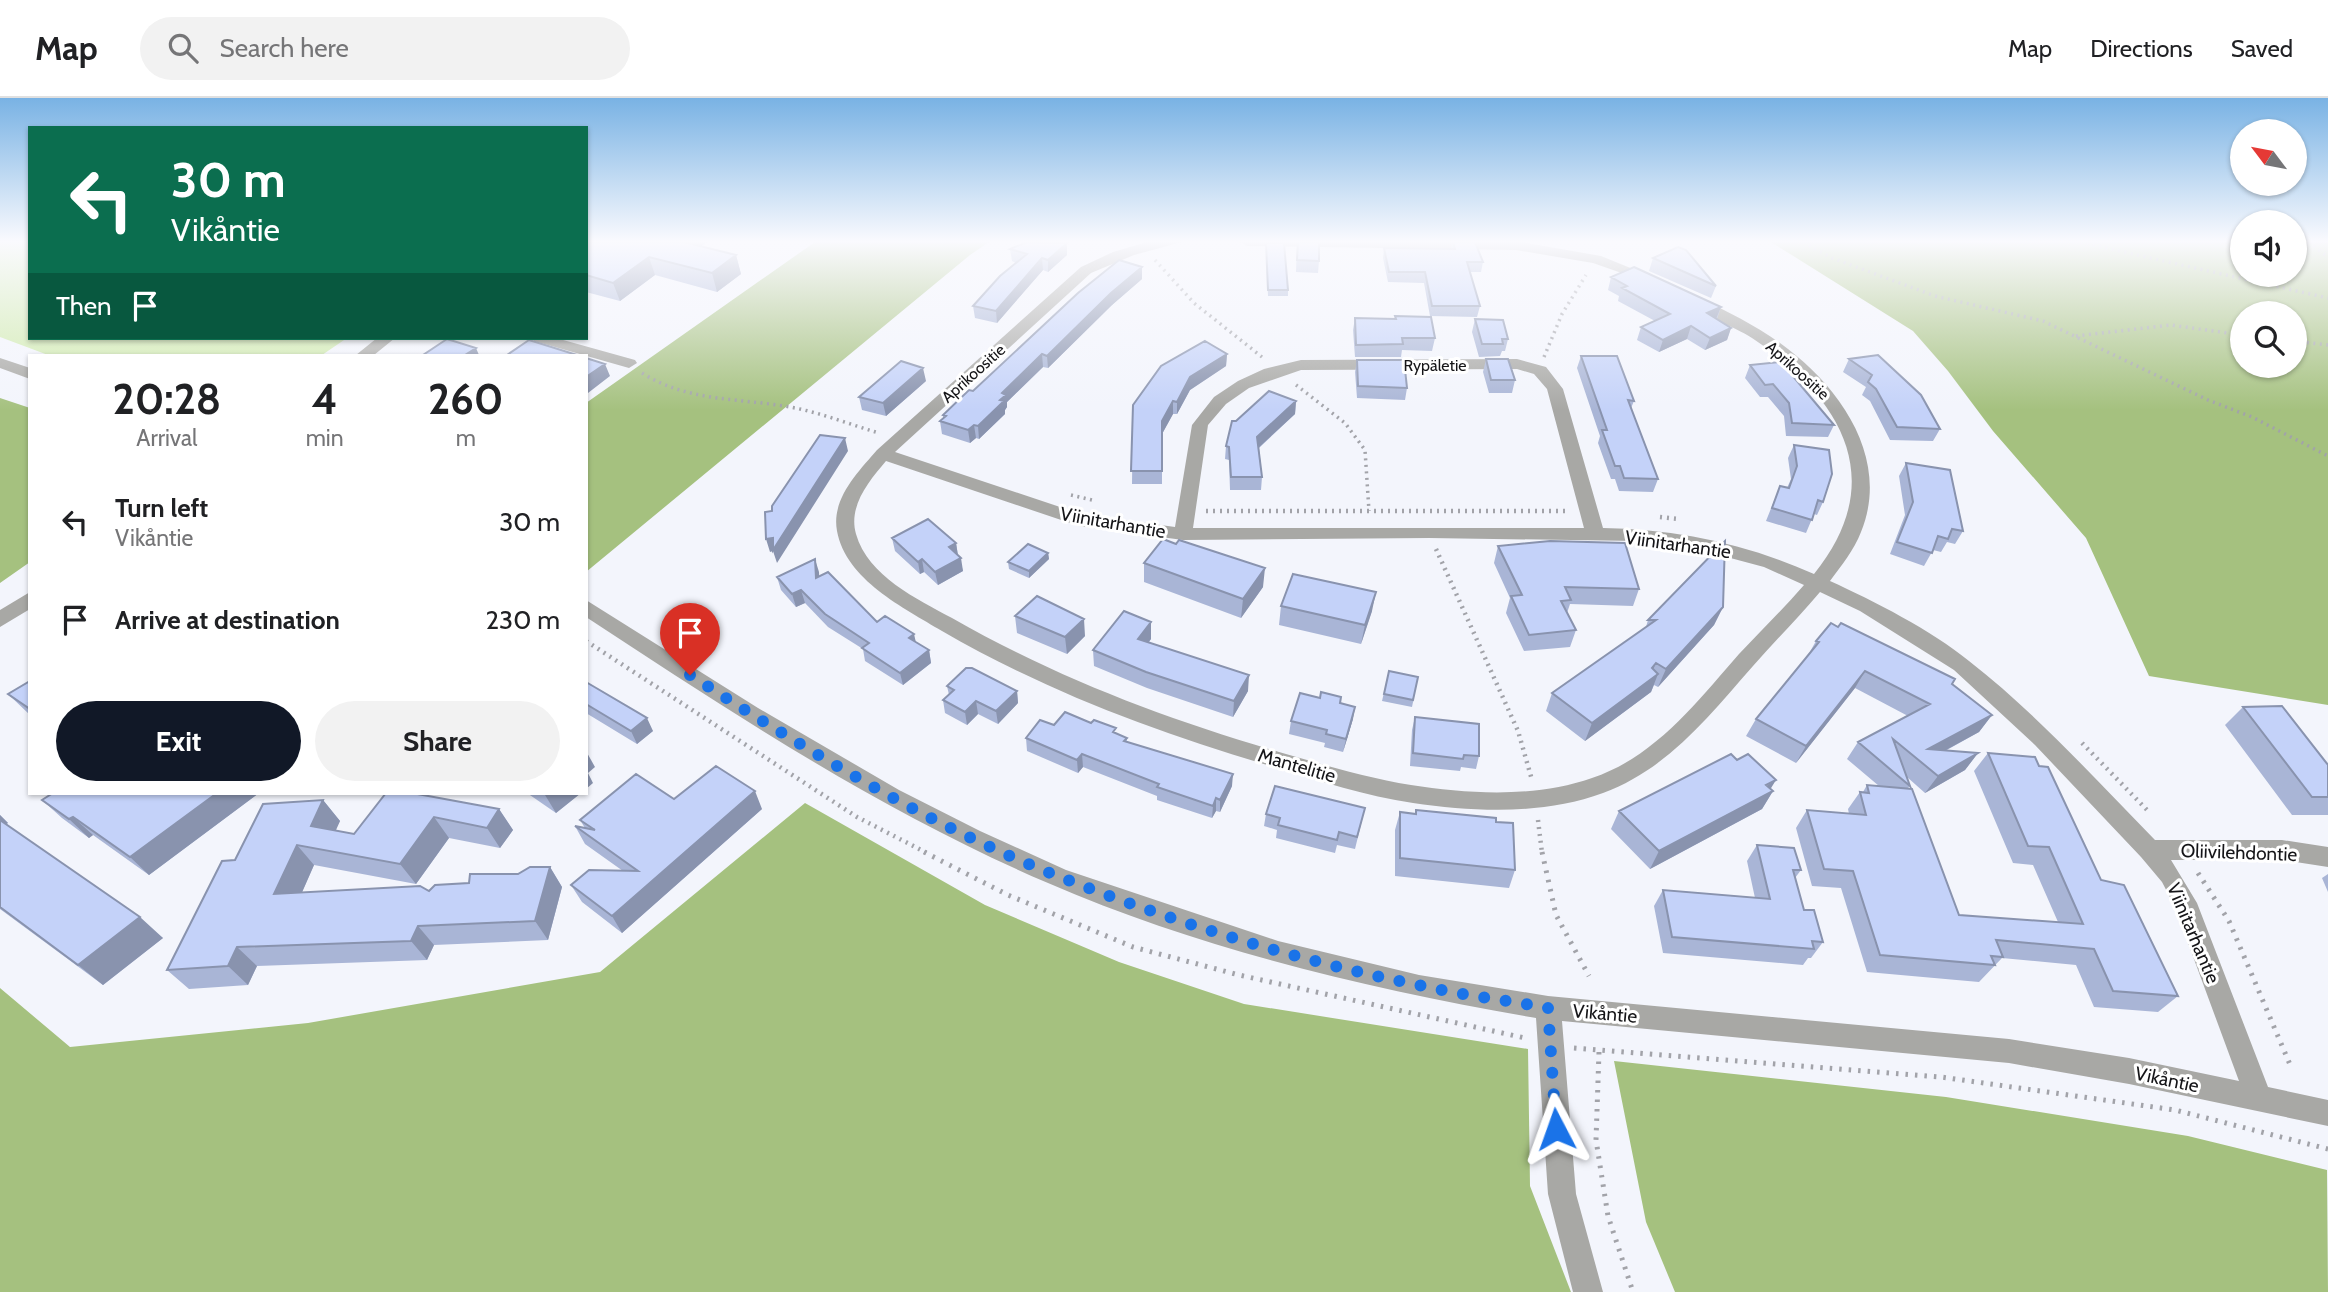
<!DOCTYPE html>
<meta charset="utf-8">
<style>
body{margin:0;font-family:Cabin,sans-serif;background:#f2f2f2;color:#202124;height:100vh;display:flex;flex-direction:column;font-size:26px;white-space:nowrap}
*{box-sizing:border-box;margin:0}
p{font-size:23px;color:#757577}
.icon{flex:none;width:38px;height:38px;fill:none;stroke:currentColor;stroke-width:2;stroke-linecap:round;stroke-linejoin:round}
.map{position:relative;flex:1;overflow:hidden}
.sheet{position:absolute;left:28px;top:256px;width:560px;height:441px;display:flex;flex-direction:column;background:#fff;border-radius:0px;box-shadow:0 2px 5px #0004}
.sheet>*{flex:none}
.top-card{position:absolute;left:28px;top:28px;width:560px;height:214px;border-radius:0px;box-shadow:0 2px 5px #0004;background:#0b6e4f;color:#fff;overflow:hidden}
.needle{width:46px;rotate:302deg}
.tools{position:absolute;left:2230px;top:21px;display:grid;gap:14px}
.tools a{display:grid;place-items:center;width:77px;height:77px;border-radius:50%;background:#fff;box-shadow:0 2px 5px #0004;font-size:35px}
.pin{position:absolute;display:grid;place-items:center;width:60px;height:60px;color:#fff;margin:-72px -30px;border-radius:50% 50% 50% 0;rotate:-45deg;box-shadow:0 0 7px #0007}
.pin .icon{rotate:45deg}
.me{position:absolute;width:77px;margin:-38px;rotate:356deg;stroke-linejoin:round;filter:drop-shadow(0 0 5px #0008)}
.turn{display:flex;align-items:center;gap:24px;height:147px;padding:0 28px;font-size:32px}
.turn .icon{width:91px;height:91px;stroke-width:2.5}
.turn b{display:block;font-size:49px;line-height:60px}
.then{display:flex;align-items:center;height:66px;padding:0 28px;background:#0003;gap:14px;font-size:26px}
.eta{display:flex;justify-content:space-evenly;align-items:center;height:119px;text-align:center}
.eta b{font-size:42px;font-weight:800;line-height:49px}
.action{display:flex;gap:14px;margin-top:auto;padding:14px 28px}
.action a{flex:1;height:80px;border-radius:42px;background:#111827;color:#fff;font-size:28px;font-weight:800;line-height:80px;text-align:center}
.action a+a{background:#f2f2f2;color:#202124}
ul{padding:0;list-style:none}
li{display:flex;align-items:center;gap:21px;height:98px;padding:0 28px}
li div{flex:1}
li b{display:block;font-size:26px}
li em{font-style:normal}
header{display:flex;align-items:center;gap:42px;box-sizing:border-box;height:98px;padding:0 35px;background:#fff;border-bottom:2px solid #e0e0e0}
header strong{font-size:33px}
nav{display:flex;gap:38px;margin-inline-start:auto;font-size:24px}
.search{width:490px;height:63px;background:#f2f2f2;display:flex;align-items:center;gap:18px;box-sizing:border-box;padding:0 24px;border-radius:38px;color:#757577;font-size:26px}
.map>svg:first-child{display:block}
.green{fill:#cfeaac}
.forest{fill:#a5c17f;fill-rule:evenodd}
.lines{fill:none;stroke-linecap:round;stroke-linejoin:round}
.path-far2{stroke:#a2a3a9;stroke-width:3.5;stroke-dasharray:2 4.5;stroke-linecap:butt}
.path-far1{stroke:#a2a3a9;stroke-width:4.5;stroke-dasharray:2 5;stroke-linecap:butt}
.path{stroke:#a2a3a9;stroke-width:5;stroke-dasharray:2.5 7;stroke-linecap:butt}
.minor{fill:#a8a8a5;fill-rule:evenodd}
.wall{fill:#a9b5d6}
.shaded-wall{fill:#8993ae}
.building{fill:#c4d2f9;stroke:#8993ae;stroke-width:2}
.route{stroke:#1a73e8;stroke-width:12;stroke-dasharray:0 21.6}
.labels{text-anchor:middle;stroke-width:6;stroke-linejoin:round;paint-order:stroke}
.far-street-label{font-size:16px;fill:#151518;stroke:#fff}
.street-label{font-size:19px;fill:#151518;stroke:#fff}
</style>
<header>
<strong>Map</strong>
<div class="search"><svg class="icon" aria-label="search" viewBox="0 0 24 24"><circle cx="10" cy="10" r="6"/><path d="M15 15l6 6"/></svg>Search here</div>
<nav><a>Map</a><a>Directions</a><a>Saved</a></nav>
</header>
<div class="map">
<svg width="2328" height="1194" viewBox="0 0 2328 1194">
<rect width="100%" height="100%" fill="#f3f5fc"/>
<path class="green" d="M0 144H30V240H347L322 257H48L0 239Z"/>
<path class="forest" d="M815 144H989L970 157 586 474V305Z
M1771 144H2242V177H2294V144H2328V607L2149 578 2086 440 1993 333 1948 273 1913 233ZM2242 215H2294V268H2242Z
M0 300 30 310V464L0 485Z
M805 705 985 807 1119 864 1244 906 1528 951 1530 1088 1571 1194H0V890L70 949 308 925 600 874Z
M1614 963 1946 999 2188 1038 2327 1072 2328 1194H1675L1646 1124Z"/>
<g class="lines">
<path class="path-far2" d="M1803 144 1832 160 1935 198 2043 223 2208 302 2252 319 2328 358
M2080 144 2328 200
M2308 144 2328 159
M1155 162 1194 205 1262 259
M2076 238 2171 227 2242 237
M2294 243 2328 247
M1544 259 1562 216 1586 177
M642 275C687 303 734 300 784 308 817 313 848 326 879 335
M1296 287 1345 325 1365 352 1369 413
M1071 397 1096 403"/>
<path class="path-far1" d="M1206 413H1568
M1660 419 1679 421
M1436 451 1518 633 1532 682
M586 543 857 719 927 755
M2082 645 2149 714
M1538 722 1542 755"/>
<path class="path" d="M924 754 1008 797 1133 849 1239 877 1525 940
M1542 754 1556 817 1589 878
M2198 775 2229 823 2291 969
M1574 950 1941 979 2175 1012 2328 1051
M1599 954 1596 1042 1608 1118 1633 1194"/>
<path class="minor" d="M1147 144H1182L1134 157 1091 175 895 354 1081 416 1175 429 1192 327 1214 299 1238 283 1264 271 1301 262 1517 261 1546 269 1563 291 1603 430C1676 431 1747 446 1814 476 1890 382 1842 300 1752 240 1734 228 1701 218 1687 203L1695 198 1700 200C1730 215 1761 230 1788 251 1843 293 1890 363 1861 434 1854 452 1841 468 1830 483 1874 503 1931 532 1969 563 2037 616 2095 681 2155 742H2282L2328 749V769L2282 762H2171L2197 805 2268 989 2328 1002V1028L2129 986 2009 965 1562 923 1576 1096 1603 1194H1573L1548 1096 1536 920C1370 891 1203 852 1048 785 884 715 735 617 586 519V502L758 610 899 692 980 733 1066 772 1278 843 1419 877 1548 898 2009 941 2129 960 2239 983 2174 807 2162 784 2141 759 2035 647 1954 572 1860 513 1820 494C1798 520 1775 543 1753 568 1709 618 1668 671 1603 695 1543 717 1476 714 1413 705 1366 698 1320 683 1274 669 1158 635 1047 594 942 533 904 510 846 482 837 433 831 401 858 374 877 352L1081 169 1113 154ZM1517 271 1534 276 1547 291 1584 430H1193L1208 327 1226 306 1249 290 1301 272ZM886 363 1079 428 1183 442 1429 440 1637 443 1693 450 1764 469 1804 487C1783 511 1761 533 1739 556 1697 604 1655 659 1592 680 1535 700 1469 696 1411 687 1366 680 1322 666 1279 654 1163 620 1057 580 952 520 917 501 868 478 856 436 848 408 869 383 886 363Z
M1240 144H1521L1601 158 1660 182 1653 186 1593 165 1516 152 1247 148Z
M377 240H395L374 257H356Z
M532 240H556L635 262 637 265 629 270 534 243Z
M0 260 30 270V281L0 270Z
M30 494V511L0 529V512Z"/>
</g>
<path class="wall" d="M586 144 701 149 736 157 741 176 717 194 655 177 620 203 586 194Z
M1297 144 1319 163 1318 175 1296 174Z
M1452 144H1475L1483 164 1481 174H1470L1480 208 1477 219 1430 218 1424 185 1388 184 1383 160 1384 150 1451 151Z
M1067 145V157L1048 174 1043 172 997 225 975 220 973 208 1016 165 1012 163 1010 151Z
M1266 145 1288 192V198H1268Z
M1653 160 1716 188 1711 200 1649 173Z
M1142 169V181L1112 207 1048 270 1043 269 1007 304V309L1005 312V316L979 341 976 340 970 345 942 336 940 323 943 321V317L973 293Z
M1611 179 1721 209 1717 221 1731 230 1727 242 1705 252 1687 241 1659 254 1637 242 1641 229 1655 223 1618 203 1619 198 1608 192Z
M1395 218 1435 240 1432 253 1402 252 1401 259H1355L1353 232 1355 220 1395 221Z
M1475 221 1508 241 1505 253H1502L1500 258 1479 259 1472 234Z
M1227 256 1226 268 1190 292 1177 316H1173L1162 336V386H1132L1133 307Z
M1878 257 1940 331 1933 343 1890 342 1870 303 1862 297 1866 289 1843 274 1849 261Z
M1581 258 1634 303 1631 310 1658 381 1653 394 1619 393 1615 381H1611L1598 345 1600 338 1577 270Z
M1486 261 1515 282 1512 295H1489L1483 274Z
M1357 262 1407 290 1405 302 1357 300 1355 274Z
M1750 267 1834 327 1828 339 1786 338 1784 318 1768 299H1760L1745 280Z
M926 283 886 318 862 312 859 299Z
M1296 303 1295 316 1259 350 1262 379 1261 392H1230L1229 362 1225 361 1226 348 1236 323Z
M1794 347 1823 404 1817 417 1814 416 1806 435 1766 423 1780 388 1787 390 1791 381 1788 360Z
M1906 365 1963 433 1955 446 1947 444 1941 454 1933 452 1924 468 1890 456 1905 417 1899 378Z
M892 440 956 445 958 457 963 473 938 487 924 474 920 476 895 453Z
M1176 446 1263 489 1241 520 1144 484V465Z
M1498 448 1639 491 1633 508 1570 506 1567 515 1576 532 1570 549 1524 553 1506 515 1510 500 1494 465Z
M1048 455 1049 461 1029 480 1009 471 1008 464Z
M819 474V478L877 524 916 544 929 552 931 565 903 587 865 563 863 551 828 529 805 505 796 509 781 492 777 479Z
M1281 508 1372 513 1361 546 1279 527Z
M1723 509 1714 527 1658 589 1654 587 1651 594 1585 643 1546 613 1552 595 1646 529 1648 522Z
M1015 518 1085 538 1067 556 1017 535Z
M1151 541 1149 544 1248 593 1233 619 1147 590 1094 568 1093 552Z
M1816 543 1952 586 1992 617 1979 634 1945 653 1978 655 1965 672 1925 695 1907 679 1910 688 1908 690 1959 817 2058 824 2033 767 2013 765 1974 673 1988 655 2101 782 2178 898 2158 914 2094 909 2076 867 2002 860 1979 884 1867 874 1841 790 1812 788 1796 730 1807 712 1849 716 1848 711 1860 694H1863L1867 687 1879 688 1847 661 1858 644 1908 618 1855 590 1796 665 1746 638 1756 621 1807 559Z
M1389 573 1418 579 1412 609 1382 603Z
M30 583V617L8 596Z
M586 584 653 633 637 646 586 615Z
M947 588 1017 593 1018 605 998 626 978 616 967 627 945 615 943 602 949 597Z
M1341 599V605L1353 621 1343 654 1324 649 1325 645 1289 636 1291 623 1320 600Z
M2243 609 2328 667V717H2292L2225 627Z
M1415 619 1479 658 1476 671 1461 669 1460 673 1410 668 1412 632Z
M1054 627 1116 635 1127 640V644L1232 688 1220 714 1216 713 1212 720 1157 702V698L1083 669 1078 675 1027 653 1026 640Z
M1771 691 1773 693 1762 711 1650 771 1611 731 1619 713Z
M53 695H259L149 777 93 737 89 740 62 720 42 702Z
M386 695 499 711 513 732 500 750 449 740 416 786 314 767 302 794 429 793 550 769 562 789 548 842 434 847 427 862 257 868 248 887 189 891 167 872 235 762 323 702 340 723 335 732 354 736Z
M527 695H581L556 715Z
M674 701 762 711 622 835 582 804 571 787 623 773 585 746 575 728 585 730 580 722Z
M1365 710 1355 751 1337 747 1335 755 1276 740 1277 732 1264 728 1266 716Z
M1416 712 1496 724 1515 772 1509 790 1395 778V732L1400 714 1415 716Z
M0 717 8 725 6 726 163 840 103 887 0 811Z
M1757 747 1801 772 1795 780 1804 812 1823 844 1811 860H1808L1803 867 1663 855 1654 808 1663 792 1755 800 1747 763Z
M2328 776V794L2322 780Z"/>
<path class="shaded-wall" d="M679 144H707L684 161Z
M1067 145V157L1048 174V162Z
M736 157 741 176 717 194 712 175Z
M649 159 655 177 620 203 613 185Z
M1042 160 1043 172 997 225 996 213Z
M1142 169V181L1112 207 1048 270 1047 258 1111 195Z
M1721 209 1716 221 1707 215Z
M1691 228 1687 241 1659 254 1663 242Z
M1731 230 1727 242 1705 252 1710 240Z
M476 250 479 257H465Z
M1042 256 1043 269 1007 304V309L1005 312V316L979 341 978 328 1002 295Z
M1227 256 1226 268 1190 292 1177 316V304L1190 279Z
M605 266 610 278 588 295 586 290V279Z
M923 270 926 283 886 318 883 305Z
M1173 303V316L1162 336V386V323Z
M1296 303 1295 316 1256 352 1257 339Z
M974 327 976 340 970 345 968 332Z
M845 340 848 353 777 465 773 453 770 454 766 441Z
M956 445 958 458 949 449Z
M1048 455 1049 461 1029 480V473Z
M961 460 963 473 938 487 935 474Z
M815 461 819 474 820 493 816 480Z
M922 461 924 474 920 476 918 464Z
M1265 470 1263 489 1241 520 1243 501Z
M801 492 805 505 796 509 792 496Z
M1376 494 1372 513 1361 546 1365 527Z
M1723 509 1714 527 1658 589 1666 571Z
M1084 521 1085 538 1067 556 1065 539Z
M1151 524V541L1138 557V541Z
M914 536 917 549 909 540Z
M929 552 931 565 903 587 900 575Z
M1656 565 1648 583 1658 576 1651 594 1585 643 1592 625 1652 570Z
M1865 573 1855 590 1796 665 1806 648Z
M1249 577 1248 593 1233 619 1234 603Z
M1017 593 1018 605 998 626 996 613Z
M976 603 978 616 967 627 965 614Z
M1355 609 1353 621 1343 654 1346 641Z
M1992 617 1979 634 1922 665 1928 651Z
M647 620 653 633 637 646 631 633Z
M586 653 595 669 588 675 593 685 586 691Z
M1978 655 1965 672 1925 695 1938 678Z
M1082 656 1083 669 1078 675 1077 662Z
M1233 676 1232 688 1220 714V702Z
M1776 682 1768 695 1773 693 1762 711 1650 771 1659 753Z
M755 693 762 711 622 835 612 818Z
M217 695H259L149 777 130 759Z
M548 695H581L556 715 545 697Z
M1216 700V713L1212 720 1213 708Z
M323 702 340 723 329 748 311 728Z
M499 711 513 732 500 750 487 730Z
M0 717 8 725 3 728 0 725Z
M73 719 93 737 89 740 69 721Z
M434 719 449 740 416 786 400 766Z
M297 747 314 767 293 815 274 796Z
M550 769 562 789 548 842 535 823Z
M140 819 163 840 103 887 78 867Z
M418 828 434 847 427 862 411 843Z
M237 849 257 868 248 887 228 868Z"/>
<path class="building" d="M586 144H684L736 157 712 175 649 159 613 185 586 177Z
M1027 144 1067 145 1048 162 1042 160 996 213 973 208 1000 178 1027 156 1010 151Z
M1298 144H1319V163L1297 162Z
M1453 144H1475L1483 164H1467L1480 208H1432L1425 174H1389L1384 150 1455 151Z
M1266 145H1284L1288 192H1268Z
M1678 149 1686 152 1716 188 1653 160Z
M1119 162 1142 169 1111 195 1047 258 1042 256 1002 295 1006 297 1000 302 1004 303 978 328 974 327 968 332 940 323 946 318 943 317 969 292 973 293 1078 195Z
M1634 169 1721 209 1707 215 1731 230 1710 240 1691 228 1663 242 1641 229 1670 216 1622 190 1627 188 1611 179Z
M1395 218 1431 219 1435 240H1402L1403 246 1356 247 1355 220 1396 221Z
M1475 221 1503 222 1508 241H1502L1503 246H1482Z
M447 241 476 250 465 257H423Z
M529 242 577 257H507Z
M1205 243 1227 256 1190 279 1177 304 1173 303 1162 323V373H1131L1133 307 1161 268Z
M1878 257 1921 297 1940 331 1897 329 1876 291 1868 284 1872 277 1849 261Z
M1581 258H1617L1634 303 1628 302 1658 381 1624 380 1620 368H1615L1602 332H1607Z
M586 260 605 266 586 279Z
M1486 261H1508L1515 282H1491Z
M1357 262H1404L1407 290 1358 288Z
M901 263 923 270 883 305 859 299Z
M1781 264 1834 327 1792 325 1789 305 1773 286 1765 287 1750 267Z
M1269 293 1296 303 1257 339 1262 379H1231L1229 349 1226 348 1232 323H1236Z
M820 337 845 340 773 452V440L766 441 765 414 772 413V408Z
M1794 347 1829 352 1832 376 1823 404 1818 402 1812 422 1772 410 1780 388 1789 390 1797 368Z
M1906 365 1950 372 1963 433 1952 431 1948 441 1938 438 1932 455 1897 444 1913 404Z
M928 421 956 445 949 449 961 460 935 474 922 461 918 464 892 440Z
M1163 441 1176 446 1179 442 1265 470 1243 501 1144 465Z
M1550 443 1625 445 1639 491 1565 489 1571 502 1561 503 1576 532 1529 537 1511 498 1522 497 1498 448Z
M1725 443 1723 509 1666 571 1656 565 1652 570 1658 576 1592 625 1552 595 1656 522H1648Z
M1028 446 1048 455 1029 473 1008 464Z
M815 461 816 480 828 474 877 524 885 518 914 536 909 540 929 552 900 575 862 550 869 545 825 516 801 492 792 496 777 479Z
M1293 476 1376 494 1365 527 1281 508Z
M1037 498 1084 521 1065 539 1015 518Z
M1124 513 1151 524 1138 541 1249 577 1234 603 1146 574 1093 552Z
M1831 525 1838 529 1841 525 1955 581 1952 586 1992 617 1928 651 1978 655 1938 678 1893 641 1910 688 1858 644 1930 606 1865 573 1806 648 1756 621 1819 544 1816 543Z
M966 570H972L1017 593 996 613 976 603 965 614 943 602 954 592 947 588Z
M1389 573 1418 579 1413 602 1384 596Z
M30 583V611L8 596Z
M586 584 647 620 631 633 586 606Z
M1321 594 1341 599 1340 605 1355 609 1346 641 1326 636 1327 632 1291 623 1300 595 1320 600Z
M2282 608 2328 667V699H2312L2243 609Z
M1065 614 1091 625 1094 622 1116 630 1113 634 1127 640 1124 643 1233 676 1220 702 1216 700 1213 708 1157 689 1159 686 1082 656 1077 662 1026 640 1040 622 1054 627Z
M1415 619 1479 626V658L1464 657 1463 661 1413 655Z
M1988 655 2035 659 2039 668 2048 669 2101 782 2124 787 2178 898 2113 893 2094 851 1996 842 2003 859 1991 858 1995 867 1880 857 1853 773 1824 771 1807 712 1866 717 1860 694 1869 695 1867 687 1912 691 1959 817 2083 826 2049 749 2028 748Z
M1731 656 1737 662 1748 656 1776 682 1766 687 1773 693 1659 753 1619 713Z
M716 668 755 693 612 818 571 787 589 772 638 773 575 728 595 732 580 722 636 676 674 701Z
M1275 688 1365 710 1357 739 1339 734 1337 742 1278 727 1280 720 1266 716Z
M53 695H217L130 759 73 719 69 721 42 702Z
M386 695H412L499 711 487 730 434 719 400 766 297 747 274 796 420 788 429 793 435 787 469 785 470 776H518L530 769H550L535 823 418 828 411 843 237 849 228 868 167 872 222 763 235 762 263 706 323 702 311 728 354 736Z
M1416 712 1496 720V724L1513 725 1515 772 1400 760V714L1416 716Z
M0 722 140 819 78 867 0 809Z
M1757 747 1794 750 1801 772H1793L1804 812H1814L1823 844 1812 843 1814 851 1672 839 1663 792 1770 801Z"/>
<linearGradient id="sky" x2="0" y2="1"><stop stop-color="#79b2e4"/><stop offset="0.46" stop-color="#fafafe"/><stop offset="1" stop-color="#fafafe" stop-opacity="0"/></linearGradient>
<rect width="2328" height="312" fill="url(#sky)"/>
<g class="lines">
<path class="route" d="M690 577C807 652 930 728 1060 779 1176 825 1296 862 1418 887 1461 897 1505 902 1548 910L1556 1031"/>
</g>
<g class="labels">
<g class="far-street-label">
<text x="1435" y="273">Rypäletie</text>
<text transform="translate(1798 272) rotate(42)" y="6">Aprikoositie</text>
<text transform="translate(973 275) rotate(-42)" y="6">Aprikoositie</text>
</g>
<g class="street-label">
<text transform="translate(1113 424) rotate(10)" y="7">Viinitarhantie</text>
<text transform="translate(1678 446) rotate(8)" y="7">Viinitarhantie</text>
<text transform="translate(1297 667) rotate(16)" y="7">Mantelitie</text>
<text transform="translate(2239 754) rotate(2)" y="7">Oliivilehdontie</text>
<text transform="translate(2194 835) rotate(67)" y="7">Viinitarhantie</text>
<text transform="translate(1605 915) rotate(5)" y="7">Vikåntie</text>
<text transform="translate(2167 981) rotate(12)" y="7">Vikåntie</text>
</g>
</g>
</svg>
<div class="tools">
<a><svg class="needle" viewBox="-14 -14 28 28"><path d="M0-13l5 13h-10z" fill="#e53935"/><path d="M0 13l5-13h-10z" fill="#757577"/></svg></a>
<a><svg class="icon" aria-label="sound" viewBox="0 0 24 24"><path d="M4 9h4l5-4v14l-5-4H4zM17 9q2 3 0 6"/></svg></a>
<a><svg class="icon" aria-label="search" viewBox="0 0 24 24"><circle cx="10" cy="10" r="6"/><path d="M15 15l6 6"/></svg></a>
</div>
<div class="pin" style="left:690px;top:577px;background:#d93025"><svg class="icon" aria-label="arrive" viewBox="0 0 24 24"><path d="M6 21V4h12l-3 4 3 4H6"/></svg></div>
<svg class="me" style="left:1556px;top:1031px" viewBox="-20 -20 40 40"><path d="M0-17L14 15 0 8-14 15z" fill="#1a73e8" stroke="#fff" stroke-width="4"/></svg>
<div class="top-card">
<div class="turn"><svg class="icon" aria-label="left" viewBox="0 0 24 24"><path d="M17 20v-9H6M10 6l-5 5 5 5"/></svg><div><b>30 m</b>Vikåntie</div></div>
<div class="then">Then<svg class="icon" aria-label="arrive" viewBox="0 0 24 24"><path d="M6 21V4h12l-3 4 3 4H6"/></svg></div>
</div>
<section class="sheet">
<div class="eta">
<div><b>20:28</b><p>Arrival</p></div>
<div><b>4</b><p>min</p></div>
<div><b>260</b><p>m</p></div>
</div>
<ul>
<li><svg class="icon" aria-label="left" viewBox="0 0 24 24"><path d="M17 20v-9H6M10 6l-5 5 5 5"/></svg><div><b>Turn left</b><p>Vikåntie</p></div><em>30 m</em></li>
<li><svg class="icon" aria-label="arrive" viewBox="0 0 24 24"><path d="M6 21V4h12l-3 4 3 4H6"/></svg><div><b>Arrive at destination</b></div><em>230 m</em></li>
</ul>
<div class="action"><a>Exit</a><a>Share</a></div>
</section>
</div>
